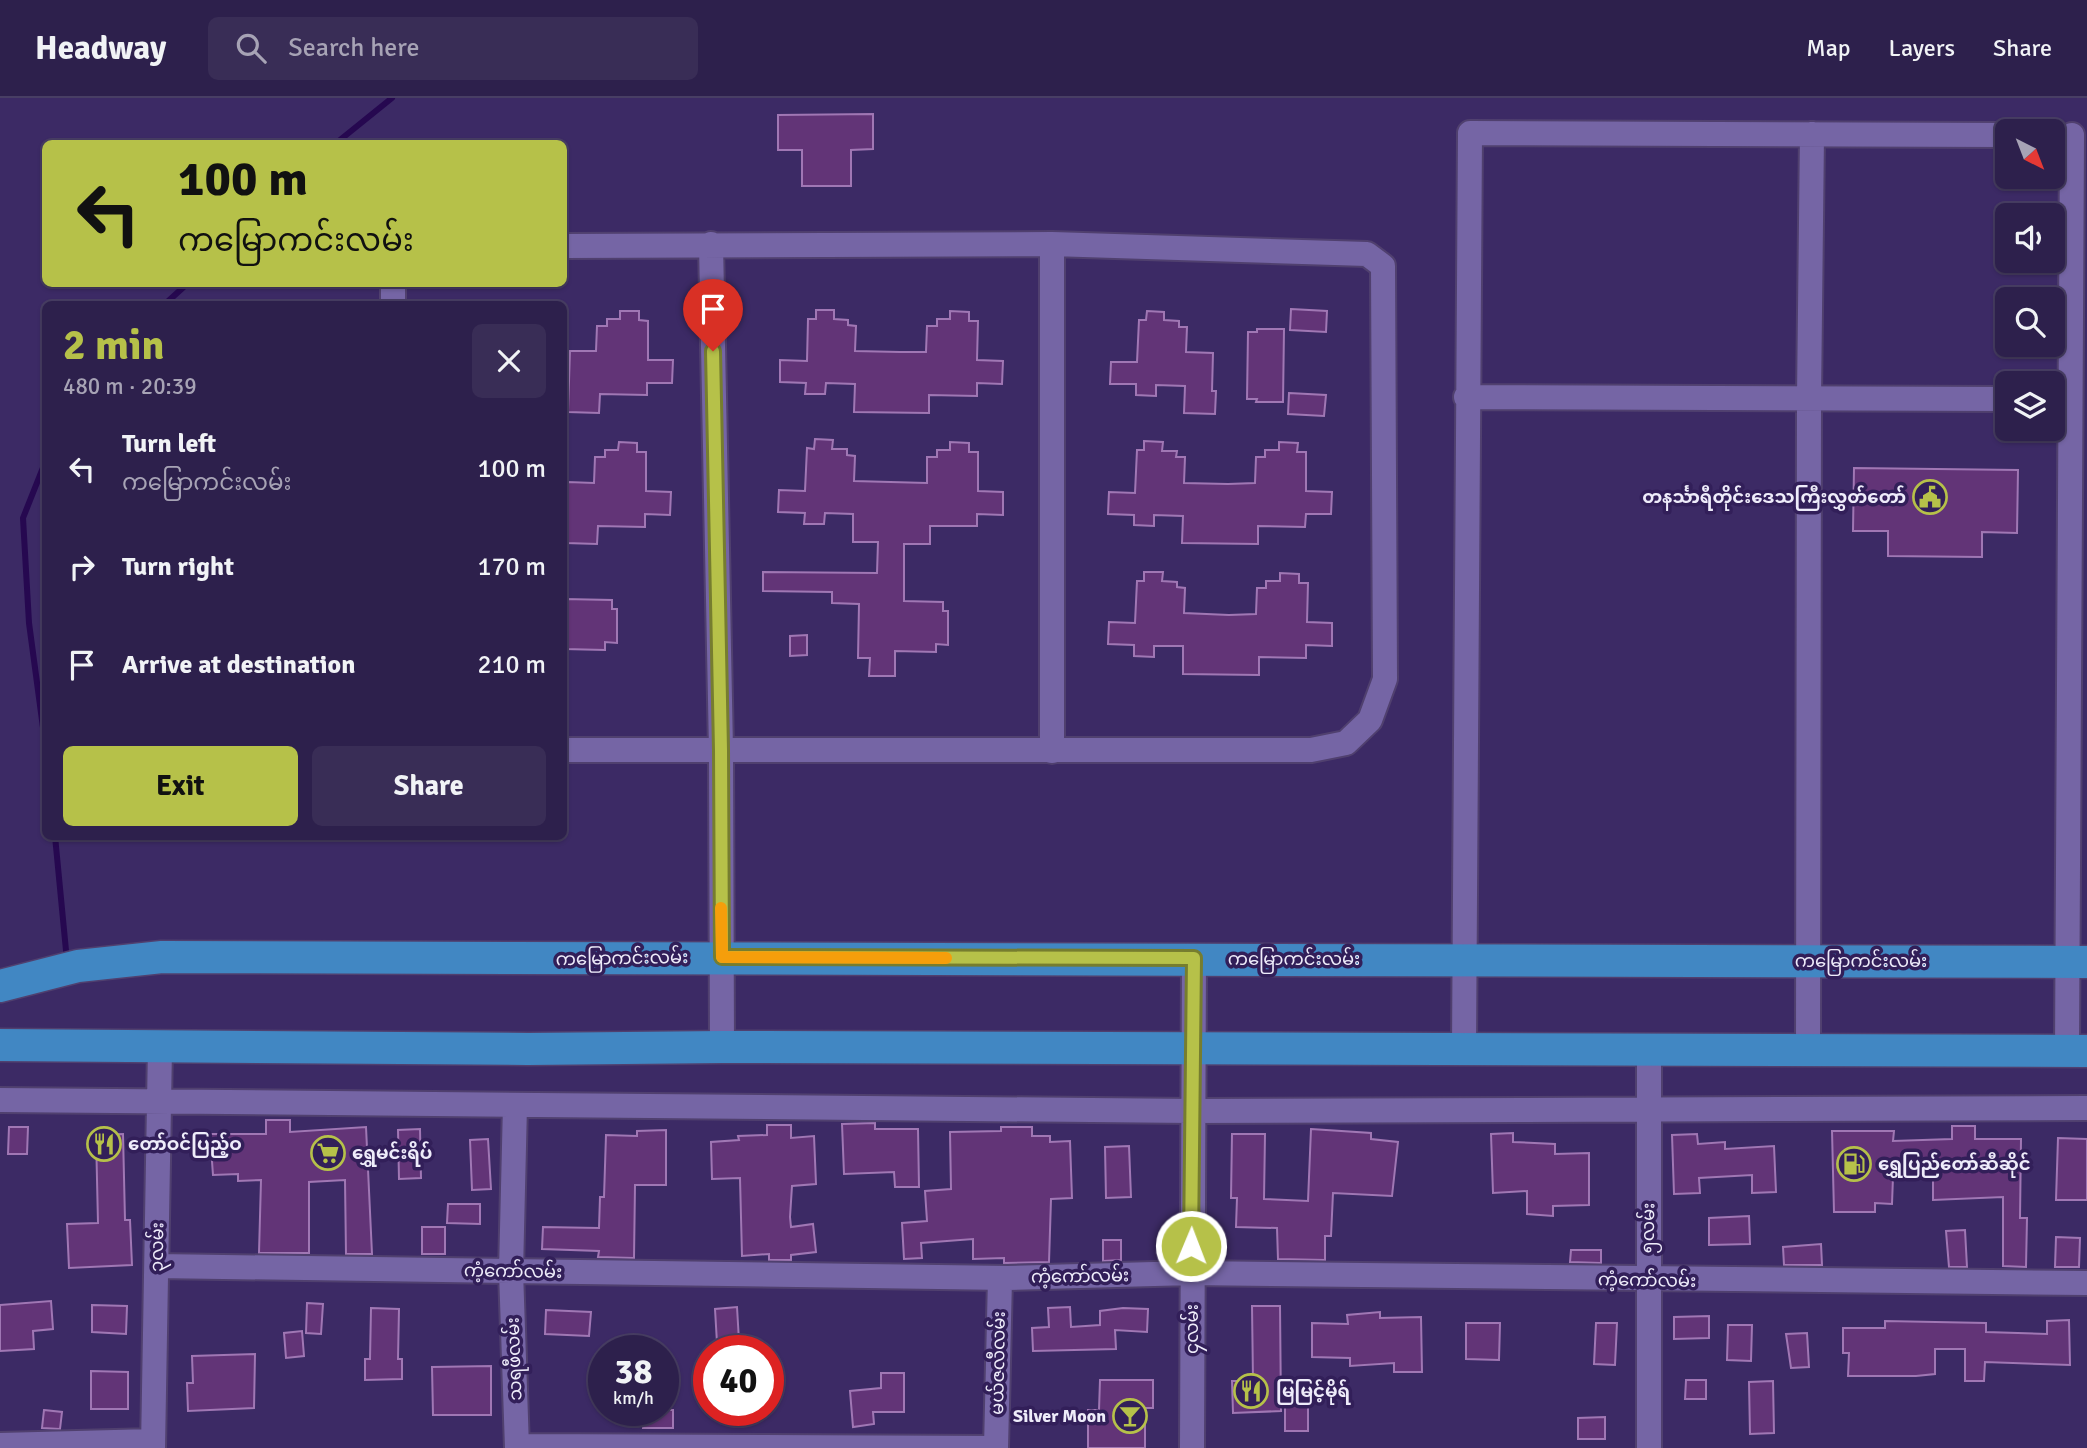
<!DOCTYPE html>
<meta charset="utf-8">
<style>
body{margin:0;font-family:Signika,"Noto Sans Myanmar",sans-serif;background:#392d56;color:#f1f3f6;height:100vh;display:flex;flex-direction:column;font-size:26px;white-space:nowrap}
*{box-sizing:border-box;margin:0}
p{font-size:23px;color:#a7a3b5}
.icon{flex:none;width:38px;height:38px;fill:none;stroke:currentColor;stroke-width:2;stroke-linecap:round;stroke-linejoin:round}
.map{position:relative;flex:1;overflow:hidden}
.sheet{position:absolute;left:42px;top:203px;width:525px;height:539px;display:flex;flex-direction:column;background:#2d204c;border-radius:10px;box-shadow:0 2px 5px #0004,0 0 0 2px #483e64}
.sheet>*{flex:none}
.hud{position:absolute;left:42px;top:42px;width:525px;height:147px;border-radius:10px;box-shadow:0 2px 5px #0004,0 0 0 2px #483e64;background:#b6c149;color:#111;overflow:hidden}
.needle{width:46px;rotate:138deg}
.controls{position:absolute;left:1995px;top:21px;display:grid;gap:14px}
.controls a{display:grid;place-items:center;width:70px;height:70px;border-radius:10px;background:#2d204c;box-shadow:0 2px 5px #0004,0 0 0 2px #483e64;font-size:35px}
.speed{position:absolute;left:588px;top:1237px;display:flex;gap:14px;font-size:35px;font-weight:700;text-align:center}
.speed>*{display:grid;place-content:center;width:91px;height:91px;border-radius:50%;background:#2d204c;box-shadow:0 2px 5px #0004,0 0 0 2px #483e64;line-height:1}
.speed small{font-size:18px;font-weight:400}
.speed .limit{border:10px solid #d22;background:#fff;color:#111}
.pin{position:absolute;display:grid;place-items:center;width:60px;height:60px;color:#fff;margin:-72px -30px;border-radius:50% 50% 50% 0;rotate:-45deg;box-shadow:0 0 7px #0007}
.pin .icon{rotate:45deg}
.me{position:absolute;width:77px;margin:-38px;rotate:1deg;stroke-linejoin:round;filter:drop-shadow(0 0 5px #0008)}
.turn{display:flex;align-items:center;gap:24px;height:147px;padding:0 21px;font-size:32px}
.turn .icon{width:91px;height:91px;stroke-width:2.5}
.turn b{display:block;font-size:49px;line-height:60px}
.round{display:grid;place-items:center;flex:none;width:74px;height:74px;border-radius:10px;background:#392d56}
.overview{display:flex;align-items:center;justify-content:space-between;height:119px;padding:0 21px}
h1{font-size:42px;font-weight:800;line-height:52px;color:#b6c149}
.cta{display:flex;gap:14px;margin-top:auto;padding:14px 21px}
.cta a{flex:1;height:80px;border-radius:10px;background:#b6c149;color:#111;font-size:28px;font-weight:800;line-height:80px;text-align:center}
.cta a+a{background:#392d56;color:#f1f3f6}
ul{padding:0;list-style:none}
li{display:flex;align-items:center;gap:21px;height:98px;padding:0 21px}
li div{flex:1}
li b{display:block;font-size:26px}
li em{font-style:normal}
header{display:flex;align-items:center;gap:42px;box-sizing:border-box;height:98px;padding:0 35px;background:#2d204c;border-bottom:2px solid #483e64}
header strong{font-size:33px}
nav{display:flex;gap:38px;margin-inline-start:auto;font-size:24px}
.search{width:490px;height:63px;background:#392d56;display:flex;align-items:center;gap:18px;box-sizing:border-box;padding:0 24px;border-radius:10px;color:#a7a3b5;font-size:26px}
.map>svg:first-child{display:block}
.lines{fill:none;stroke-linecap:round;stroke-linejoin:round}
.stream{stroke:#260850;stroke-width:6}
.building{fill:#623477;stroke:#a077b4;stroke-width:2}
.minor-casing{stroke:#50406f;stroke-width:28}
.major-casing{stroke:#50406f;stroke-width:35}
.minor{stroke:#7565a5;stroke-width:24}
.major{stroke:#4187c3;stroke-width:32}
.route-casing{stroke:#767d2f;stroke-width:18}
.route{stroke:#b6c149;stroke-width:12}
.slow{stroke:#f59e0b;stroke-width:12}
.labels{text-anchor:middle;stroke-width:7;stroke-linejoin:round;paint-order:stroke}
.poi-label{font-size:18px;font-weight:bold;fill:#eeecfa;stroke:#321f59;text-anchor:start}
.street-label{font-size:18px;fill:#eeecfa;stroke:#321f59}
</style>
<header>
<strong>Headway</strong>
<div class="search"><svg class="icon" aria-label="search" viewBox="0 0 24 24"><circle cx="10" cy="10" r="6"/><path d="M15 15l6 6"/></svg>Search here</div>
<nav><a>Map</a><a>Layers</a><a>Share</a></nav>
</header>
<div class="map">
<svg width="2087" height="1350" viewBox="0 0 2087 1350">
<rect width="100%" height="100%" fill="#3c2a65"/>
<g class="lines">
<path class="stream" d="M335 46 392 0
M165 206 187 186
M46 362 23 420 29 525 46 652
M55 738 67 863"/>
</g>
<path class="building" d="M873 16V51L851 52V88H802V52H778V17Z
M1291 211 1327 213 1326 234 1290 232Z
M816 212H834V221L848 222V227L856 228 855 253 900 254H926L927 228H937V221H950V213L969 214V223H978L977 262 1003 263 1002 286 977 285V298L929 297V315L854 314 855 286 826 285 825 296H805L806 285 780 284V262L807 263 808 221H816Z
M620 213H639V222L648 223V262H673L672 285H647V297L600 296 599 315 568 314 570 253H596L597 228H607V221H620Z
M1147 213 1164 214V222L1179 223V229H1187L1186 254 1213 255 1212 293H1216L1215 316 1184 315 1185 288 1156 287V298L1136 297V286H1110L1111 264H1137L1139 222H1146Z
M1257 231H1284L1283 304H1256L1257 301H1247L1248 234H1257Z
M1289 295 1326 297 1324 318 1288 316Z
M815 341 833 342 832 351H847V357L855 358 854 383 927 385V359H937V352H950V344L969 345V354H978V393L1003 394V417L977 416V428H930V446H904V503L943 504V513H948V547L936 546V554L895 553V578H869L870 560H858L859 506 832 505V494L763 493V474L877 475 878 444H853V416L825 415 824 426H804L805 415 778 414 779 392 805 393 807 350 814 351Z
M1144 343 1163 344 1162 353H1177L1176 359H1185L1184 385 1228 386 1255 385 1256 359H1265V352H1279V344L1298 345 1297 354H1306V393L1332 394 1331 416H1306L1305 429 1258 428V446L1182 445 1183 418 1154 417V428L1134 427V417L1108 416 1109 394 1135 395 1137 352H1144Z
M619 344 637 345V354H646V393L671 394 670 417 645 416V429L598 428 597 446 566 445 568 384 594 385 595 359H605V352H618Z
M1854 370 2018 372 2017 435 1982 434V459L1888 458V433H1853Z
M1144 474H1163L1162 483 1177 484V489L1185 490 1184 515 1229 517 1256 516 1257 490H1266V483H1280V475L1299 476V485H1308L1307 524 1332 525V548L1306 547V560L1259 559V577L1183 576V548H1154V559L1134 558V547L1108 546 1109 524 1135 525 1137 483H1144Z
M564 501 612 502V511H617V545L605 544V552L564 551Z
M807 537V557L790 558V538Z
M266 1022H290V1034L366 1029 372 1156H346L345 1082 309 1084V1155H259L261 1082 238 1083V1076L213 1077 210 1036H266Z
M875 1025V1031H918L919 1089H895L894 1074 844 1076 842 1026Z
M767 1027H791V1040L814 1038 816 1086 792 1088 790 1119 791 1129 813 1126 816 1154 791 1157V1162H769V1156L742 1158 740 1080 712 1081 711 1044 739 1042 738 1038 767 1037Z
M1952 1028H1975V1041H2021L2020 1120H2027L2026 1169 2003 1168V1099L1933 1102V1078L1893 1079 1892 1106 1875 1105V1114H1834L1832 1033H1894L1893 1043 1952 1041Z
M9 1029H28L27 1056H8Z
M1001 1029H1032V1038H1050V1044L1070 1043 1072 1100 1051 1101 1049 1164 1004 1165V1160L973 1161V1141L921 1145 922 1160 904 1161 902 1125 927 1123 925 1093 951 1091 950 1034 1001 1033Z
M420 1031 421 1080 399 1081 398 1032Z
M1311 1031 1371 1035V1041L1398 1044 1392 1098 1333 1095 1331 1138H1325V1162L1278 1161 1277 1130 1236 1129 1237 1100H1231L1232 1036H1265L1264 1101 1308 1103Z
M666 1032V1087H635L634 1160 598 1159 599 1153 542 1151 543 1129 599 1130 600 1099H604L606 1037 637 1038V1033Z
M1513 1035V1044L1555 1046V1056L1589 1055V1107L1553 1108V1118L1527 1116V1093L1493 1095 1491 1036Z
M123 1036 125 1122H130L132 1167 69 1170 67 1126 98 1125 96 1037Z
M1697 1036 1698 1046 1725 1044V1051L1774 1048 1776 1094 1752 1095V1077L1699 1080 1700 1095 1674 1096 1672 1037Z
M2058 1040 2087 1041V1102H2056Z
M488 1041 491 1091 472 1092 470 1042Z
M1129 1048 1131 1099 1106 1100 1105 1049Z
M448 1106H480V1126L447 1125Z
M1749 1118 1750 1146 1709 1147V1120Z
M422 1129H445V1156H422Z
M1965 1132 1967 1169H1949L1946 1133Z
M2056 1139 2080 1140 2079 1169H2055Z
M1103 1142H1121V1162L1103 1163Z
M1821 1146 1822 1167H1784L1783 1149Z
M1571 1152H1601V1165L1570 1164Z
M51 1203 53 1231 33 1233 34 1251 0 1253V1207Z
M307 1205 323 1206 321 1236 306 1235Z
M92 1207 127 1208 126 1236 92 1234Z
M1252 1208H1280L1281 1313 1233 1315 1232 1283H1253Z
M737 1209 739 1243 717 1245 715 1211Z
M1070 1209 1071 1229 1100 1227V1213L1123 1210 1148 1211 1147 1234 1115 1232 1116 1251 1033 1253 1032 1230 1049 1229 1048 1210Z
M371 1210 399 1211 398 1261H402V1281L365 1282V1261H370Z
M546 1212 591 1214 589 1238 545 1236Z
M1380 1214V1220L1421 1219 1422 1274H1394V1265L1350 1268V1260L1312 1259V1225L1348 1226 1347 1217Z
M1709 1218V1240L1674 1241V1219Z
M2069 1222 2070 1267 1985 1264 1984 1283H1965V1251H1935V1276L1916 1278H1848L1849 1255H1843V1230H1885V1223L1986 1225V1234L2047 1236V1223Z
M1466 1225H1500L1499 1262 1466 1261Z
M1596 1225H1617L1615 1267 1594 1266Z
M1728 1227H1752L1751 1263 1727 1262Z
M302 1233 304 1258 286 1260 284 1235Z
M1807 1235 1809 1269 1791 1270 1786 1236Z
M255 1256 254 1310 188 1313 187 1285H193L192 1258Z
M491 1268V1317H433L432 1269Z
M91 1273 128 1274V1311H91Z
M881 1275H904V1314H873L874 1326 853 1329 850 1293 881 1290Z
M1100 1282H1153V1310H1145V1350H1088V1312H1099Z
M1686 1282H1706V1301H1685Z
M1773 1283 1774 1335 1750 1336 1749 1284Z
M1285 1303H1308V1333H1285Z
M44 1312 62 1314 60 1331 42 1330Z
M644 1312H673V1330H643Z
M1605 1319V1341H1578V1320Z"/>
<g class="lines">
<g class="minor-casing">
<path id="minor" d="M711 146 721 652 722 949
M564 148 1052 146 1367 156 1383 168 1385 581 1370 622 1346 645 1311 652H564
M393 206V186
M1466 299 2007 301
M1052 653V146
M1464 951 1470 35 2007 37
M1808 953 1809 300 1812 36
M2067 953 2072 37
M0 1002 1193 1013 2087 1010
M515 1007 511 1173 517 1350
M157 1168 1008 1180 1191 1175 2087 1185
M0 1347 153 1343
M518 1348 996 1350
M153 1350 160 949
M996 1350 1000 1180
M1192 1350 1194 860
M1649 1350V952"/>
</g>
<g class="major-casing">
<path id="major" d="M0 888 78 868 162 859 2087 864
M0 947 528 951 722 949 2087 953"/>
</g>
<use href="#minor" class="minor"/>
<use href="#major" class="major"/>
</g>
<g class="lines">
<g class="route-casing">
<path id="route" d="M713 253 721 652 722 859 1194 860 1191 1148"/>
</g>
<use href="#route" class="route"/>
<path class="slow" d="M721 810 722 859 946 860"/>
</g>
<defs>
<g id="civic-ring" transform="scale(1.75)"><circle r="9.5" fill="#321f59" stroke="#b6c149" stroke-width="1.5"/><path d="M-.6-6.5H3V-4.5H.6V-3L4-1V1h2V6H-6V1h2V-1L-.6-3ZM-1.2 2.5V6h2.4V2.5Z" fill="#b6c149"/></g>
<g id="restaurant-ring" transform="scale(1.75)"><circle r="9.5" fill="#321f59" stroke="#b6c149" stroke-width="1.5"/><path d="M-5-6h1v4h1v-4h1v4h1v-4h1v5L-1.5 .5V6h-2V.5L-5-1ZM5-6V6H3V1.5H1.5Q1.5-4 5-6Z" fill="#b6c149"/></g>
<g id="supermarket-ring" transform="scale(1.75)"><circle r="9.5" fill="#321f59" stroke="#b6c149" stroke-width="1.5"/><path d="M-6-5.5h2.5l.6 2H6L4.5 2H-2.5L-4.4-4H-6ZM-1.5 3.2a1.3 1.3 0 1 0 .1 0ZM3 3.2a1.3 1.3 0 1 0 .1 0Z" fill="#b6c149"/></g>
<g id="fuel-ring" transform="scale(1.75)"><circle r="9.5" fill="#321f59" stroke="#b6c149" stroke-width="1.5"/><path d="M-5.5-6h7V0h2V4h1.3V-2.5L3-4.5l.8-.8L6-3V5H2.5V1h-1V6h-7ZM-4.2-4.7v3.2H.2V-4.7Z" fill="#b6c149"/></g>
<g id="bar-ring" transform="scale(1.75)"><circle r="9.5" fill="#321f59" stroke="#b6c149" stroke-width="1.5"/><path d="M-6-5H6L.8 .8V4.5H3.5V6h-7V4.5H-.8V.8Z" fill="#b6c149"/></g>
</defs>
<g fill-rule="evenodd">
<use href="#civic-ring" x="1930" y="399"/>
<use href="#restaurant-ring" x="104" y="1046"/>
<use href="#supermarket-ring" x="328" y="1055"/>
<use href="#fuel-ring" x="1854" y="1066"/>
<use href="#restaurant-ring" x="1251" y="1293"/>
<use href="#bar-ring" x="1130" y="1318"/>
</g>
<g class="labels">
<g class="poi-label">
<text x="1906" y="405" text-anchor="end">တနင်္သာရီတိုင်းဒေသကြီးလွှတ်တော်</text>
<text x="128" y="1052">တော်ဝင်ပြည့်ဝ</text>
<text x="352" y="1061">ရွှေမင်းရိပ်</text>
<text x="1878" y="1072">ရွှေပြည်တော်ဆီဆိုင်</text>
<text x="1276" y="1299">မြမြင့်မိုရ်</text>
<text x="1106" y="1324" text-anchor="end">Silver Moon</text>
</g>
<g class="street-label">
<text transform="translate(622 860) rotate(-1)" y="6">ကမြောကင်းလမ်း</text>
<text x="1294" y="867">ကမြောကင်းလမ်း</text>
<text x="1861" y="869">ကမြောကင်းလမ်း</text>
<text transform="translate(1648 1130) rotate(-89)" y="6">၅လမ်း</text>
<text transform="translate(157 1149) rotate(-89)" y="6">၃လမ်း</text>
<text transform="translate(513 1173) rotate(1)" y="6">ကံ့ကော်လမ်း</text>
<text transform="translate(1080 1178) rotate(-1)" y="6">ကံ့ကော်လမ်း</text>
<text transform="translate(1647 1182) rotate(1)" y="6">ကံ့ကော်လမ်း</text>
<text transform="translate(1192 1231) rotate(-90)" y="6">၄လမ်း</text>
<text transform="translate(514 1261) rotate(-92)" y="6">သရဖီလမ်း</text>
<text transform="translate(998 1265) rotate(-89)" y="6">မယ်ဇလီလမ်း</text>
</g>
</g>
</svg>
<div class="controls">
<a><svg class="needle" viewBox="-14 -14 28 28"><path d="M0-13l5 13h-10z" fill="#e53935"/><path d="M0 13l5-13h-10z" fill="#a7a3b5"/></svg></a>
<a><svg class="icon" aria-label="sound" viewBox="0 0 24 24"><path d="M4 9h4l5-4v14l-5-4H4zM17 9q2 3 0 6"/></svg></a>
<a><svg class="icon" aria-label="search" viewBox="0 0 24 24"><circle cx="10" cy="10" r="6"/><path d="M15 15l6 6"/></svg></a>
<a><svg class="icon" aria-label="layers" viewBox="0 0 24 24"><path d="M12 4l9 5-9 5-9-5zM3 14l9 5 9-5"/></svg></a>
</div>
<div class="speed"><div>38<small>km/h</small></div><div class="limit">40</div></div>
<div class="pin" style="left:713px;top:253px;background:#d93025"><svg class="icon" aria-label="arrive" viewBox="0 0 24 24"><path d="M6 21V4h12l-3 4 3 4H6"/></svg></div>
<svg class="me" style="left:1191px;top:1148px" viewBox="-20 -20 40 40"><circle r="17" fill="#b6c149" stroke="#fff" stroke-width="3"/><path d="M0-11L8 9 0 5-8 9z" fill="#fff"/></svg>
<div class="hud">
<div class="turn"><svg class="icon" aria-label="left" viewBox="0 0 24 24"><path d="M17 20v-9H6M10 6l-5 5 5 5"/></svg><div><b>100 m</b>ကမြောကင်းလမ်း</div></div>
</div>
<section class="sheet">
<div class="overview"><div><h1>2 min</h1><p>480 m · 20:39</p></div><a class="round"><svg class="icon" aria-label="close" viewBox="0 0 24 24"><path d="M6 6l12 12M18 6L6 18"/></svg></a></div>
<ul>
<li><svg class="icon" aria-label="left" viewBox="0 0 24 24"><path d="M17 20v-9H6M10 6l-5 5 5 5"/></svg><div><b>Turn left</b><p>ကမြောကင်းလမ်း</p></div><em>100 m</em></li>
<li><svg class="icon" aria-label="right" viewBox="0 0 24 24"><path d="M7 20v-9h11M14 6l5 5-5 5"/></svg><div><b>Turn right</b></div><em>170 m</em></li>
<li><svg class="icon" aria-label="arrive" viewBox="0 0 24 24"><path d="M6 21V4h12l-3 4 3 4H6"/></svg><div><b>Arrive at destination</b></div><em>210 m</em></li>
</ul>
<div class="cta"><a>Exit</a><a>Share</a></div>
</section>
</div>
